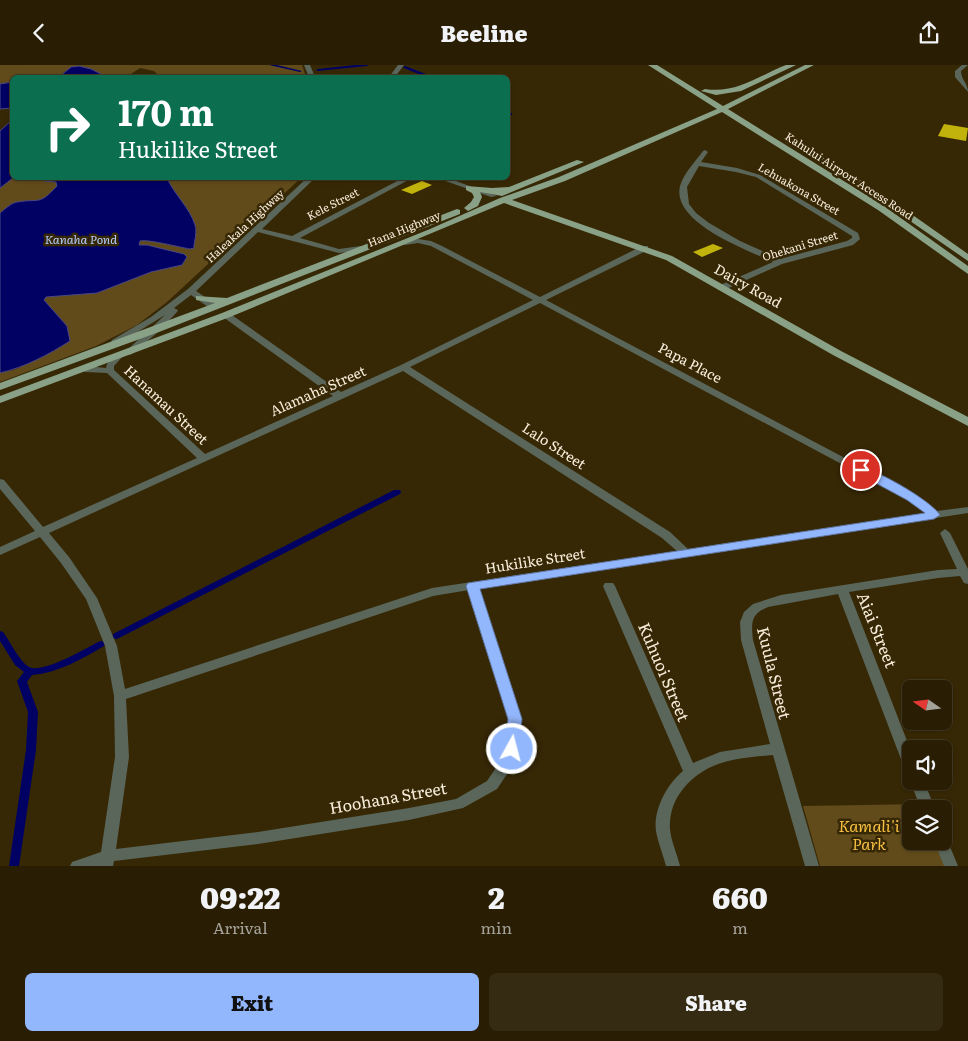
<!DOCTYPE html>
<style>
body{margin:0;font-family:Literata,serif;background:#352b13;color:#f1f3f6;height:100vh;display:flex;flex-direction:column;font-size:19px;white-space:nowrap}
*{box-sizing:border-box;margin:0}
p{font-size:16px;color:#a5a29a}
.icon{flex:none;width:28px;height:28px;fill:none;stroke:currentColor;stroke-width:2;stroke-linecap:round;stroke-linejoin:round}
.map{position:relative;height:801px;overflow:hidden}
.drawer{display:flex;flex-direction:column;background:#291e04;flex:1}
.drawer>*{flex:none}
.hud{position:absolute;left:10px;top:10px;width:500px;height:105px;border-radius:8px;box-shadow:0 1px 4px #0004,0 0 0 1px #453c26;background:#0b6e4f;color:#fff;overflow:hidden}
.needle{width:32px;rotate:284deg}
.fabs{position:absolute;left:902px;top:615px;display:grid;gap:10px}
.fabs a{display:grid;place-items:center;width:50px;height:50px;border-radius:8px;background:#291e04;box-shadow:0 1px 4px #0004,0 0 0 1px #453c26;font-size:25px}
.pin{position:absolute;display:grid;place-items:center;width:42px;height:42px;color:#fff;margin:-21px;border:2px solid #fff;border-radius:50%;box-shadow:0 1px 5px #0007}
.me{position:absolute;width:55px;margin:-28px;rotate:7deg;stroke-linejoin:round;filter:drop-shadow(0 0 4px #0008)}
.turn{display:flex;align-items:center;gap:18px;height:105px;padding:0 25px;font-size:22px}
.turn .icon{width:65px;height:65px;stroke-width:2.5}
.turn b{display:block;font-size:35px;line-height:42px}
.eta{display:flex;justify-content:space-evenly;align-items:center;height:85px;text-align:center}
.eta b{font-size:30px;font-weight:800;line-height:35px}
.primary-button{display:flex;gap:10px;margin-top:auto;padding:10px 25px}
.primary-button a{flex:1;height:58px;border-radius:8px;background:#93b7fd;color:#111;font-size:20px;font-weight:800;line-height:58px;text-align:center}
.primary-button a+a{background:#352b13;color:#f1f3f6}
header{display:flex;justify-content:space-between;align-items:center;height:65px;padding:0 25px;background:#291e04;font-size:22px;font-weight:800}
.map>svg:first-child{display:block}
.green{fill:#624b1b}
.water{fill:#000163;stroke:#4a4887}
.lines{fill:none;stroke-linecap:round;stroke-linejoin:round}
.canal{fill:#000163;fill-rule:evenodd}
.building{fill:#c2b30c}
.minor{fill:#5a665a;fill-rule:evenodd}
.major{fill:#89a187;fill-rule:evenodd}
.route{fill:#93b7fd;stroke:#6077a4}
.labels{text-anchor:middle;stroke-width:5;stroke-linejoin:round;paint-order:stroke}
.far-street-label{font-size:11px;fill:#f8eedc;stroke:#372805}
.far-water-label{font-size:12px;font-style:italic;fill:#b4cdff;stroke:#372805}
.street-label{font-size:14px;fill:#f8eedc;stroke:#372805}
.near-street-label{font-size:16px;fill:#f8eedc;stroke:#372805}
.near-park-label{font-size:16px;font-style:italic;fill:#f8c043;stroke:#372805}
</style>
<header><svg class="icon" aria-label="back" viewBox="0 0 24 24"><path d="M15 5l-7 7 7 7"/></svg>Beeline<svg class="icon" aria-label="share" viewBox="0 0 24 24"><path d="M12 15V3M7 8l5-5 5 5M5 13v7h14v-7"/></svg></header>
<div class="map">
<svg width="968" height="801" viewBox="0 0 968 801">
<rect width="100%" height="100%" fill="#372805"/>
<path class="green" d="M0 0H302L306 12H160L154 6 140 3 128 11 136 12H107L91 4 65 6 59 12H46L49 9 40 11 24 9 19 12H12V17L0 19Z
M13 113H39L56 117 57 121C39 141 40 133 17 137 11 138 5 144 0 148V123Z
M167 113H301L167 237 137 260 96 281 0 317V308L14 305 56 285 44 235 46 232 97 228 151 207 183 199 187 192 184 190 138 179 140 176 147 174 190 184C192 178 196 172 196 165 196 152 172 127 167 113Z
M926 739 928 744H911V776H941L951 801H820L803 741Z"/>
<path class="water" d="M79 1 91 4 107 12H59L71 2Z
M12 17V43L0 44V19Z
M12 55 13 113 0 123V66Z
M39 113H167C174 129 190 143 195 160 197 166 195 174 194 180V183L190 184C178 182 148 174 140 176L139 180H147L184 189 187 192 182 200 151 207 97 228 46 232 44 235 67 261 70 276C48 290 25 302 0 308V148C5 144 11 138 17 137 41 133 38 141 57 121L56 117 44 116Z"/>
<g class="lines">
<path class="canal" d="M269 0H277L302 6 300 7Z
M355 0H369L367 1 318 6 316 5 318 4Z
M405 1 431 11V12H426L404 3 403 2Z
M508 47 512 48V50H508Z
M394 425H400L401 427 400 429 119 573 116 574 113 573 112 571 113 569Z
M0 566 3 567C10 576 19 596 29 602 42 609 85 584 98 577L101 576 104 577 105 579 104 581C82 594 58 608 32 610L27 617 38 647 36 685 19 801H9L26 685 28 647 17 616 24 607 15 600 0 576Z"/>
</g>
<path class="building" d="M944 59 968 63 966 76 938 71Z
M422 116 432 120 412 129 401 125Z
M713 179 723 183 702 192 693 187Z"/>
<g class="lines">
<path class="minor" d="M304 0H310L315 12H309Z
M398 0H404L395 12H389Z
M962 0H968L961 6C961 15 968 18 968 27L955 12V6Z
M705 85 708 87 701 97 737 103 760 110 858 168 860 174 853 180 782 199 724 225H718V221L773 197C748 185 671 158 680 121 684 108 695 97 703 86ZM699 101 736 107 756 112 852 171V173L847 176 780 194 740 176 709 158 696 148 689 139 687 122Z
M308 112H316L262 164 292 171 405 112H414L300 173 339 184 361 181H364V185L339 188 258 167 196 226 217 240V244H211L191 230 174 243 178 245 177 247 158 267 132 289 129 290 125 287 165 250 118 279H112L111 277 112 275 151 252 188 224Z
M434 112H445L497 131 491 132Z
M418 174 431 176 442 181 540 232 642 181H648V185L546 235 915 430 928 438 937 446 968 442V448L480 524 521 654 519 684 511 703 497 724 463 743 409 755 258 779 114 796 113 801H70L72 797 101 787 115 692 114 631 105 581 86 534 61 498 40 472 0 490V482L35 466 0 424V414L4 415 43 462 197 393 107 308 85 307 81 304 85 301 106 303 107 299 116 289H122L123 291 114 301V305L205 389 333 331 223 252V248H229L341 327 401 300 533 235 431 181 418 178 405 180 401 178 402 176ZM540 238 907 434 926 448 688 484 670 467 410 302ZM403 306 662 473 677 486 432 523 125 624 117 581 97 533 69 492 49 468ZM469 525 509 654 505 684 500 697 487 716 456 734 409 743 258 767 116 784 129 692 126 634 433 531Z
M945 464 950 468 968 504V519L964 518 960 511 938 513 849 527 911 686V707L906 706 904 702 838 529 768 542C751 549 751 557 753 575L819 801H805L773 690C739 693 706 695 683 724 674 735 669 749 670 764 671 776 677 789 680 801H666C663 789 658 778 656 766 653 745 667 719 683 706L603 521 605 518H613L615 521 693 698 720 687 770 679 741 575 740 557 744 547 753 539 781 530 938 505 957 504 940 468Z
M911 714V716H924L935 744H921L910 716Z
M944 771 946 772 958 801H944L934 776H944Z"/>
<path class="major" d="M648 0H657L723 41 805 0H814L728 44 884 141 968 201V209L878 145 722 47 565 116 512 135 672 191 841 286 968 352V361L833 290 666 195 504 138 230 252 0 338V331L222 248 430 164 500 133 559 112 717 44Z
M786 0H796L741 26 716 30 701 26 705 24C736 29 758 11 786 0Z
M785 73H791L880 127 968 189V196L874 131 785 77Z
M577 95 584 97 502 131 480 127 482 132 478 141 468 146 464 143 471 137 474 132 472 128 466 125V121L492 123 509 122Z
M457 144 460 145V149L159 267 0 325V318L215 238 196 235V231L227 233Z"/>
</g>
<path class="route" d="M861 402C879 406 930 435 940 450L934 454 480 524 522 654 519 684 517 688 512 690 507 688 505 684 508 654 466 521 468 518 925 448 907 435 857 408 855 405 857 403Z"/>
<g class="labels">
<g class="far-street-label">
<text transform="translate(849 111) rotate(33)" y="4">Kahului Airport Access Road</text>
<text transform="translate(799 124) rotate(30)" y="4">Lehuakona Street</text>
<text transform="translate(333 139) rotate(-27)" y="4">Kele Street</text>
<text transform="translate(245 161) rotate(-43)" y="4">Haleakala Highway</text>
<text transform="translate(404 164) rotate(-22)" y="4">Hana Highway</text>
<text transform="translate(800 181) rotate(-17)" y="4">Ohekani Street</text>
</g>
<g class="far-water-label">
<text x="81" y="179">Kanaha Pond</text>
</g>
<g class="street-label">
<text transform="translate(748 221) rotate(29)" y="5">Dairy Road</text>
<text transform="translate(690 298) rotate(28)" y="5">Papa Place</text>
<text transform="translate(318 326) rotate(-24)" y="5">Alamaha Street</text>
<text transform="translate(166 340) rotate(43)" y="5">Hanamau Street</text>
<text transform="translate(554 381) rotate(33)" y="5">Lalo Street</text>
<text transform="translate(535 496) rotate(-9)" y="5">Hukilike Street</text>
</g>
<g class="near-street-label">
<text transform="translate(877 565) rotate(68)" y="6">Aiai Street</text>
<text transform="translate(664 607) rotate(67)" y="6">Kuhuoi Street</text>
<text transform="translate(774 608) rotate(76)" y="6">Kuula Street</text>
<text transform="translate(388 733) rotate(-10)" y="6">Hoohana Street</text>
</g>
<g class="near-park-label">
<text x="869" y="767">Kamali'i<tspan x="869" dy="18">Park</tspan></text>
</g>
</g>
</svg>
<div class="fabs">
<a><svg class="needle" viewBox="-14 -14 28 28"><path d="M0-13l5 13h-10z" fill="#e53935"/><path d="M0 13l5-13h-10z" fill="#a5a29a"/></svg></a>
<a><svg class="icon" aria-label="sound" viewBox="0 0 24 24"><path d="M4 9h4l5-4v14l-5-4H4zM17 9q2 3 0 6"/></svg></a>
<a><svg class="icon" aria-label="layers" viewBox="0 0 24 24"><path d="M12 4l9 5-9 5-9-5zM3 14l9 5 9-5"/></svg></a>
</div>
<div class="pin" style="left:861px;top:405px;background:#d93025"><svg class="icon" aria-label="arrive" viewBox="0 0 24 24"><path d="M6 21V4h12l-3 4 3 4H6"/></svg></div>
<svg class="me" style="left:512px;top:684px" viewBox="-20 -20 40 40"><circle r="17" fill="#93b7fd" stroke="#fff" stroke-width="3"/><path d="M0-11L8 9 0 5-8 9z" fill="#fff"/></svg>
<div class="hud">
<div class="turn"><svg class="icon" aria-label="right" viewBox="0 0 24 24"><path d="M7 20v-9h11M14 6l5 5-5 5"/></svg><div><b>170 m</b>Hukilike Street</div></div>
</div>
</div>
<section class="drawer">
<div class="eta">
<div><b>09:22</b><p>Arrival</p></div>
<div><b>2</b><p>min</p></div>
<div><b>660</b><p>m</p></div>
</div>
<div class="primary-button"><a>Exit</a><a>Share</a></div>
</section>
